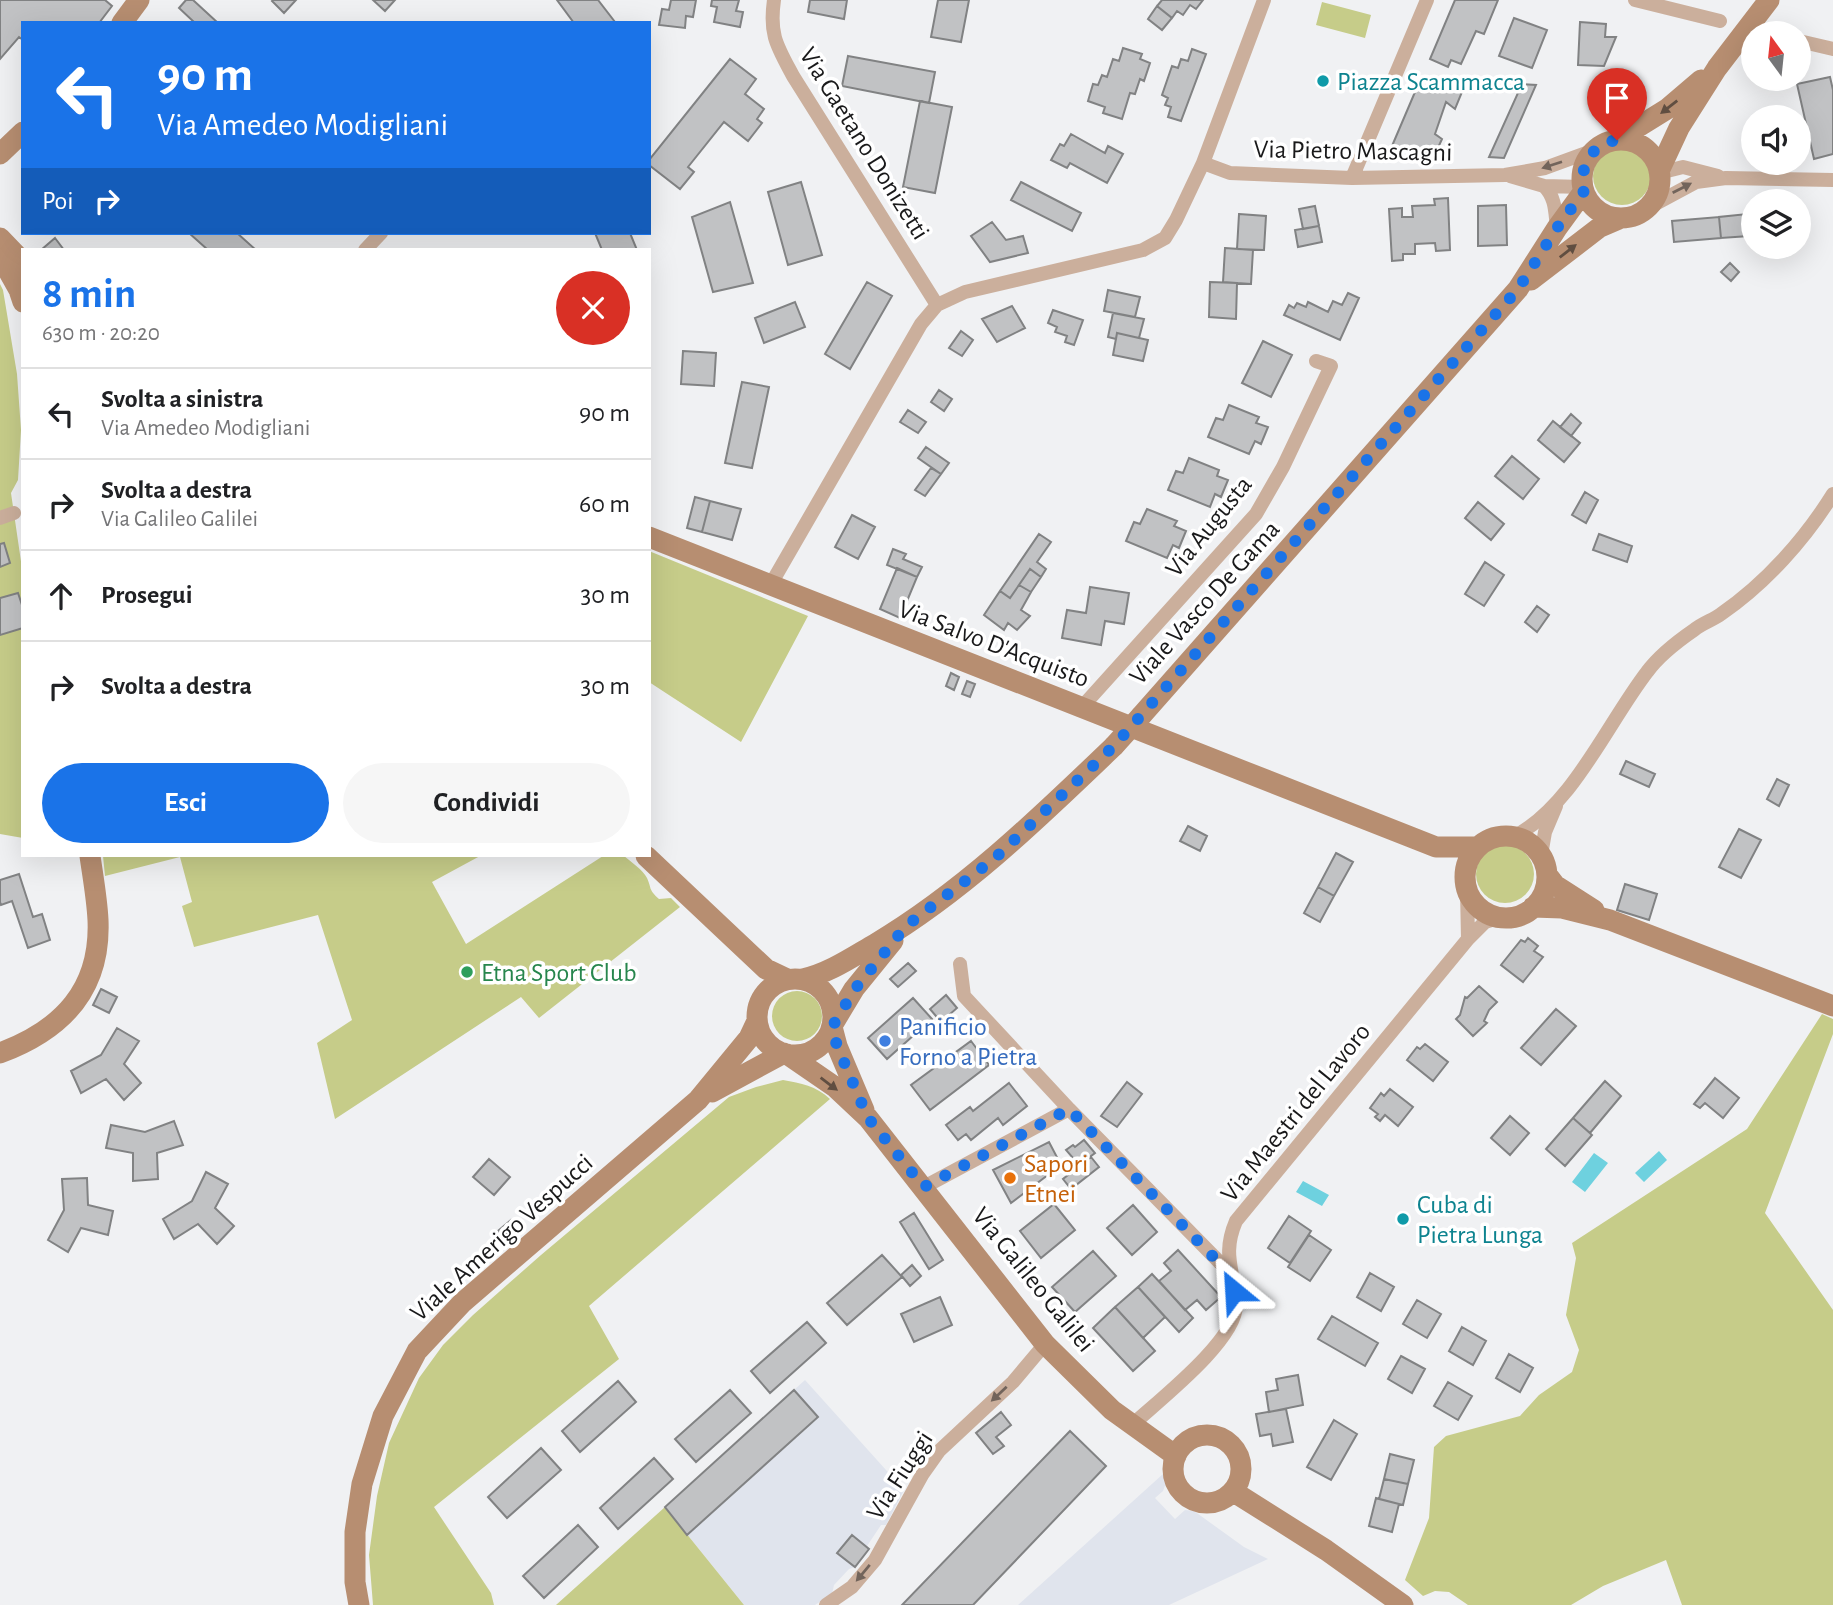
<!DOCTYPE html>
<html lang="it">
<meta charset="utf-8">
<style>
body{margin:0;font-family:"Alegreya Sans",sans-serif;background:#f6f6f6;color:#202124;height:100vh;display:flex;flex-direction:column;font-size:26px;white-space:nowrap}
*{box-sizing:border-box;margin:0}
p{font-size:23px;color:#757577}
.icon{flex:none;width:38px;height:38px;fill:none;stroke:currentColor;stroke-width:2;stroke-linecap:round;stroke-linejoin:round}
.map{position:relative;flex:1;overflow:hidden}
.side{position:absolute;left:21px;top:248px;width:630px;height:609px;display:flex;flex-direction:column;background:#fff;border-radius:0px;box-shadow:0 7px 28px #0002}
.side>*{flex:none}
.banner{position:absolute;left:21px;top:21px;width:630px;height:214px;border-radius:0px;box-shadow:0 7px 28px #0002;background:#1a73e8;color:#fff;overflow:hidden}
.needle{width:46px;rotate:345deg}
.controls{position:absolute;left:1741px;top:21px;display:grid;gap:14px}
.controls a{display:grid;place-items:center;width:70px;height:70px;border-radius:50%;background:#fff;box-shadow:0 7px 28px #0002;font-size:35px}
.pin{position:absolute;display:grid;place-items:center;width:60px;height:60px;color:#fff;margin:-72px -30px;border-radius:50% 50% 50% 0;rotate:-45deg;box-shadow:0 0 7px #0007}
.pin .icon{rotate:45deg}
.me{position:absolute;width:77px;margin:-38px;rotate:333deg;stroke-linejoin:round;filter:drop-shadow(0 0 5px #0008)}
.turn{display:flex;align-items:center;gap:24px;height:147px;padding:0 21px;font-size:32px}
.turn .icon{width:91px;height:91px;stroke-width:2.5}
.turn b{display:block;font-size:49px;line-height:60px}
.then{display:flex;align-items:center;height:66px;padding:0 21px;background:#0003;gap:14px;font-size:26px}
.round{display:grid;place-items:center;flex:none;width:74px;height:74px;border-radius:37px;background:#f6f6f6}
.summary{display:flex;align-items:center;justify-content:space-between;height:119px;padding:0 21px}
h1{font-size:42px;font-weight:700;line-height:52px;color:#1a73e8}
.action{display:flex;gap:14px;margin-top:auto;padding:14px 21px}
.action a{flex:1;height:80px;border-radius:42px;background:#1a73e8;color:#fff;font-size:28px;font-weight:700;line-height:80px;text-align:center}
.action a+a{background:#f6f6f6;color:#202124}
ul{padding:0;list-style:none}
li{display:flex;align-items:center;gap:21px;height:91px;padding:0 21px;border-top:2px solid #e0e0e0}
li div{flex:1}
li b{display:block;font-size:26px}
li em{font-style:normal}
.map>svg:first-child{display:block}
.built{fill:#e0e4ed}
.green{fill:#c6cc89}
.water{fill:#6ed1df}
.building{fill:#c1c2c4;stroke:#818283;stroke-width:2}
.lines{fill:none;stroke-linecap:round;stroke-linejoin:round}
.street{stroke:#cbaf9c;stroke-width:14}
.secondary{stroke:#b78e71;stroke-width:21}
.secondary-bridge{stroke:#b78e71;stroke-width:21}
.oneway{fill:#604e41}
.oneway2{fill:#72645b}
.route{stroke:#1a73e8;stroke-width:12;stroke-dasharray:0 21.6}
.culture-dot{fill:#0f9aa8;stroke:#fff;stroke-width:2.5}
.leisure-dot{fill:#2e9e5b;stroke:#fff;stroke-width:2.5}
.shop-dot{fill:#3f7fe0;stroke:#fff;stroke-width:2.5}
.food-dot{fill:#e8710a;stroke:#fff;stroke-width:2.5}
.labels{text-anchor:middle;stroke-width:7;stroke-linejoin:round;paint-order:stroke}
.culture-label{font-size:26px;fill:#0d838f;stroke:#fff;text-anchor:start}
.street-label{font-size:26px;fill:#19191a;stroke:#fff}
.leisure-label{font-size:26px;fill:#27864d;stroke:#fff;text-anchor:start}
.shop-label{font-size:26px;fill:#366cbe;stroke:#fff;text-anchor:start}
.food-label{font-size:26px;fill:#c56008;stroke:#fff;text-anchor:start}
</style>
<div class="map">
<svg width="1833" height="1605" viewBox="0 0 1833 1605">
<rect width="100%" height="100%" fill="#f0f1f3"/>
<path class="built" d="M805 1380 904 1490 886 1525H881L867 1546 869 1549 855 1567 849 1569 834 1585 832 1594 815 1605H744L665 1507Z
M1163 1474 1166 1483 1163 1491 1155 1498 1175 1519 1185 1510 1194 1511 1244 1547 1268 1559 1169 1605H1018Z"/>
<path class="green" d="M1322 2 1371 15 1365 38 1316 25Z
M1593 176a29 29 0 1 1 58 0a29 29 0 1 1-58 0Z
M0 284 3 290 17 374 21 430 18 480 11 493 23 575V838L0 834Z
M649 551 808 616 741 742 649 682Z
M1476 874a29 29 0 1 1 58 0a29 29 0 1 1-58 0Z
M103 856H480L432 882 466 944 603 856H624C631 862 643 870 647 878 652 889 648 889 659 899L671 898 680 907 539 1018 521 997 335 1119 317 1043 352 1020 318 915 194 947 182 906 192 902 180 857 105 876Z
M772 1016a25 25 0 1 1 50 0a25 25 0 1 1-50 0Z
M1822 1014 1833 1019V1034L1765 1213 1833 1310V1605H1682L1666 1560 1603 1586 1571 1605H1468L1449 1592 1435 1591 1423 1596 1405 1580 1429 1518 1434 1447 1446 1436 1520 1416 1539 1395 1572 1372 1579 1350 1566 1315 1576 1258 1572 1243 1747 1129Z
M783 1080C801 1083 816 1086 830 1099L589 1306 619 1359 434 1507 491 1593 494 1605H373L369 1555 377 1496 389 1443 419 1378 443 1345 473 1315 541 1255 729 1097 756 1087Z
M665 1507 744 1605H556Z"/>
<path class="water" d="M1659 1151 1667 1160 1644 1182 1635 1173Z
M1594 1153 1608 1163 1585 1192 1572 1182Z
M1303 1181 1329 1195 1322 1206 1296 1192Z"/>
<path class="building" d="M0 0H105L112 6 99 23H23V40L19 37 0 59Z
M186 0H193L218 23H195L179 8Z
M273 0H296L284 13 272 1Z
M373 0H395L385 11Z
M557 0H598L615 22 574 23Z
M671 0H696L693 17 686 16 685 28 659 25 662 9 669 10Z
M712 0H739L736 11 743 12 740 27 714 22 717 7 711 6Z
M810 0H847L844 19 808 12Z
M938 0H969L961 42 931 37Z
M1162 0H1203L1196 9 1190 5 1183 15 1177 11 1172 18 1157 6Z
M1455 0H1498L1484 34 1476 31 1461 64 1451 60 1448 67 1430 59Z
M1157 6 1172 18 1162 30 1148 19Z
M1514 18 1547 30 1532 68 1499 56Z
M1580 22 1606 24 1605 37H1616L1604 66 1578 65Z
M1123 48 1142 54 1140 59 1150 63 1144 81 1140 79 1135 94 1130 93 1122 119 1103 113 1105 107 1088 101 1093 84 1098 85 1102 75 1107 77 1113 59 1119 61Z
M1192 49 1206 54 1181 121 1168 117 1171 107 1165 105 1168 98 1162 95 1172 66 1178 68 1181 59 1188 61Z
M848 56 935 72 929 103 842 86Z
M730 59 756 79 745 94 764 109 757 119 762 123 748 141 724 122 688 167 694 172 680 189 649 165V160Z
M1830 77 1833 90V154L1814 159 1797 84Z
M1436 83 1448 90 1451 86 1462 92 1455 109 1446 102 1435 134 1442 139 1437 150 1401 149 1392 146 1418 85 1430 92Z
M1522 84 1536 85 1504 158 1489 157Z
M920 101 952 107 935 193 903 187Z
M1071 134 1105 153 1108 146 1123 154 1107 183 1070 163 1067 168 1051 160 1060 144 1064 146Z
M801 182 822 255 788 265 768 192Z
M1021 182 1081 213 1072 231 1011 200Z
M1448 198 1450 250 1436 251 1435 243 1415 244V254H1403V260L1392 261 1389 209 1402 208V217H1413L1412 206 1435 205 1434 199Z
M730 202 753 283 713 292 692 217Z
M1506 205 1507 245 1478 246V206Z
M1315 206 1319 226 1303 229 1299 209Z
M1239 214 1266 216 1264 250 1237 249Z
M1747 214 1749 236 1721 238 1719 217Z
M1719 217 1721 238 1674 242 1672 221Z
M992 222 1006 240 1023 236 1028 253 990 262 971 236Z
M1319 226 1322 242 1298 247 1295 230Z
M189 233H237L256 250H208Z
M595 233H630L637 250H602Z
M55 238 64 250H41Z
M1225 248 1253 250 1251 284 1223 282Z
M1730 263 1739 272 1731 281 1721 272Z
M867 282 892 296 850 369 825 354Z
M1210 282 1237 283 1236 319 1209 317Z
M1108 290 1140 297 1135 317 1104 311Z
M1348 293 1359 298 1340 340 1284 315 1289 305 1294 308 1297 303 1306 307 1308 302 1328 312 1333 301 1342 305Z
M795 302 805 327 764 343 755 318Z
M1012 306 1025 328 997 342 982 319Z
M1053 310 1083 320 1074 345 1065 342 1067 336 1055 332 1057 327 1048 323Z
M1113 313 1144 319 1139 338 1117 333 1116 339 1108 337Z
M961 331 973 340 962 356 949 348Z
M1117 333 1148 340 1143 361 1113 355Z
M1263 341 1292 355 1271 397 1242 383Z
M683 351 716 353 714 386 681 384Z
M742 382 769 387 752 468 725 463Z
M939 390 952 399 944 411 931 402Z
M1229 405 1259 417 1256 423 1268 427 1261 444 1255 441 1249 454 1208 437 1216 418 1223 420Z
M908 410 926 422 918 433 900 422Z
M1571 414 1581 423 1571 436 1560 427Z
M1553 421 1580 443 1564 462 1538 440Z
M926 447 949 463 941 474 918 458Z
M1512 456 1539 479 1523 499 1495 476Z
M1189 458 1219 470 1217 476 1228 480 1221 497 1215 494 1210 507 1168 490 1176 471 1183 473Z
M931 468 941 474 925 496 915 490Z
M1585 492 1598 500 1586 523 1572 515Z
M695 497 710 501 702 532 687 528Z
M710 501 741 509 732 540 702 532Z
M1478 502 1504 524 1491 540 1465 518Z
M1147 509 1177 521 1174 526 1186 531 1179 548 1173 545 1167 558 1126 541 1134 522 1140 524Z
M852 515 875 527 858 559 835 547Z
M1039 534 1051 542 1037 562 1046 569 1041 577 1030 569 1010 598 1000 591Z
M1599 534 1632 546 1627 562 1593 550Z
M4 543 10 563 0 567V544Z
M893 549 906 554 903 559 922 567 917 577 887 565Z
M1485 562 1504 575 1484 606 1465 594Z
M897 568 917 577 900 618 880 609Z
M1030 569 1041 577 1031 592 1019 585Z
M1019 585 1031 592 1021 610 1030 616 1017 630 1008 623 1004 630 984 615 1000 591 1010 598Z
M1090 587 1129 593 1124 624 1105 621 1101 645 1062 638 1067 610 1086 613Z
M18 593 23 608V628L0 635V598Z
M1537 606 1549 615 1537 632 1525 622Z
M951 673 959 677 954 690 946 686Z
M967 681 975 684 970 697 962 694Z
M1626 761 1655 774 1649 787 1620 774Z
M1777 779 1789 785 1779 806 1767 799Z
M1188 826 1207 836 1200 851 1180 841Z
M1739 829 1761 840 1741 878 1719 867Z
M1336 853 1353 862 1334 896 1318 887Z
M19 874 33 917 42 914 50 940 28 948 12 901 1 905 0 902V880Z
M1625 884 1657 894 1649 920 1617 910Z
M1318 887 1334 896 1320 922 1304 913Z
M1528 938 1538 946 1534 951 1543 957 1523 982 1501 965 1521 940 1525 942Z
M908 963 916 971 898 987 890 979Z
M1479 986 1497 1002 1489 1010 1484 1021 1487 1023 1473 1036 1456 1019 1460 1015 1465 997 1467 998Z
M101 989 117 997 109 1013 93 1005Z
M946 995 957 1008 941 1022 930 1009Z
M913 998 932 1019 887 1059 868 1038Z
M1556 1009 1576 1026 1541 1065 1521 1048Z
M117 1028 139 1041 124 1064 141 1083 124 1100 106 1079 81 1093 71 1071 101 1055Z
M971 1041 989 1065 930 1110 911 1085Z
M1425 1044 1448 1062 1433 1081 1407 1060 1417 1047 1420 1049Z
M1715 1078 1739 1098 1723 1118 1705 1103 1700 1108 1694 1104Z
M1605 1081 1621 1096 1590 1133 1573 1118Z
M1127 1082 1142 1094 1117 1127 1101 1116Z
M1009 1083 1027 1106 1003 1125 998 1118 971 1140 966 1134 958 1140 946 1125 970 1107 973 1111Z
M1390 1089 1413 1107 1398 1126 1385 1115 1380 1121 1375 1117 1378 1114 1370 1108 1381 1093 1384 1096Z
M1510 1116 1529 1133 1510 1155 1491 1138Z
M1573 1118 1592 1135 1565 1166 1546 1149Z
M174 1121 183 1145 157 1153 158 1179 133 1181V1153L106 1148 111 1125 145 1132Z
M1084 1140 1095 1153 1079 1165 1066 1150 1073 1145 1075 1147Z
M1049 1142 1061 1165 1011 1203 993 1170Z
M1091 1157 1099 1167 1071 1189 1063 1179Z
M489 1159 510 1177 494 1195 473 1177Z
M206 1172 228 1184 215 1208 234 1226 217 1244 198 1224 174 1239 163 1219 192 1201Z
M87 1178 88 1205 113 1211 108 1235 81 1228 68 1252 48 1240 64 1210 62 1179Z
M1054 1204 1075 1230 1041 1258 1020 1231Z
M1133 1205 1157 1232 1132 1255 1107 1228Z
M914 1213 943 1260 929 1269 900 1222Z
M1289 1216 1311 1231 1290 1263 1268 1248Z
M511 1220 517 1227 503 1238 498 1231Z
M1309 1235 1331 1250 1310 1281 1288 1267Z
M1178 1250 1221 1297 1206 1310 1197 1300 1185 1310 1159 1281 1171 1271 1164 1263Z
M1093 1251 1116 1276 1075 1312 1052 1287Z
M882 1255 902 1277 847 1325 827 1303Z
M912 1265 921 1276 910 1286 901 1275Z
M1370 1273 1394 1287 1381 1311 1357 1297Z
M1152 1274 1193 1318 1179 1332 1138 1287Z
M1138 1287 1165 1317 1143 1338 1115 1307Z
M940 1297 952 1325 914 1342 901 1314Z
M1417 1300 1441 1314 1427 1338 1403 1324Z
M1115 1307 1155 1351 1133 1371 1093 1328Z
M1332 1316 1378 1343 1365 1366 1318 1339Z
M807 1322 826 1343 770 1393 751 1371Z
M1462 1327 1486 1341 1473 1365 1449 1351Z
M1509 1354 1533 1368 1520 1392 1496 1378Z
M1401 1356 1425 1369 1412 1393 1388 1379Z
M1298 1375 1303 1405 1269 1412 1266 1392 1278 1390 1276 1379Z
M618 1381 636 1402 580 1452 562 1431Z
M1448 1382 1472 1396 1458 1420 1434 1406Z
M730 1390 751 1413 696 1462 675 1439Z
M794 1390 818 1417 687 1535 665 1507Z
M1286 1409 1293 1442 1273 1446 1271 1434 1260 1436 1256 1414Z
M1001 1412 1011 1425 996 1437 1004 1446 993 1454 976 1433Z
M1334 1420 1357 1434 1331 1480 1307 1467Z
M1070 1431 1106 1466 973 1605H902Z
M541 1448 561 1470 507 1518 488 1497Z
M1390 1454 1414 1460 1408 1484 1384 1479Z
M654 1458 673 1479 618 1529 600 1508Z
M1384 1479 1408 1484 1403 1505 1379 1499Z
M1376 1498 1399 1504 1392 1532 1369 1526Z
M578 1525 598 1547 544 1598 523 1576Z
M852 1535 869 1549 855 1567 837 1553Z"/>
<g class="lines">
<path class="street" d="M774 0C769 35 777 46 793 76L937 305
M1635 0 1720 21
M1749 28 1769 33
M1799 41 1833 49
M1203 163 1230 173 1352 178 1505 175 1545 168 1597 149
M1659 173 1683 167 1718 176
M1510 176 1544 186 1583 187
M1352 178 1427 0
M1544 186C1556 198 1555 212 1557 228
M1642 211 1696 182 1726 178 1833 180
M365 250 381 233
M0 518 14 513
M771 584 921 324 937 305 965 292 1143 250 1165 238 1176 220 1203 163 1264 0
M1082 707 1256 514 1283 467 1331 366 1316 361
M1515 836C1573 805 1607 724 1647 672 1658 657 1678 641 1694 630 1702 623 1713 620 1721 614 1766 583 1805 539 1833 494
M1541 855 1545 832 1556 806
M1467 890 1468 939
M960 964 964 996 1069 1109 1231 1274
M924 1187 1069 1109
M1132 1425C1158 1401 1237 1340 1236 1305 1235 1271 1221 1256 1236 1221L1468 939 1485 922 1501 917
M826 1605 852 1587 875 1560 922 1475 939 1451 1013 1382 1045 1344"/>
<path class="secondary" d="M122 23 139 0
M1617 140 1667 109 1701 80
M1582 179a39 39 0 1 1 78 0a39 39 0 1 1-78 0Z
M0 154 23 132
M1659 171 1679 128 1717 68 1769 0
M0 238 23 262
M0 256 19 290 23 302
M1531 280 1600 227 1621 218
M649 537 1436 847H1477
M1141 716 1518 289 1557 228 1584 191
M1465 877a41 41 0 1 1 82 0a41 41 0 1 1-82 0Z
M646 856 766 969 787 979
M1548 876 1555 885 1594 910
M1533 907 1562 908 1610 920 1833 1006
M757 1017a38 38 0 1 1 76 0a38 38 0 1 1-76 0Z
M803 979C829 973 851 958 875 944 964 891 1039 818 1114 746
M833 1024 854 989 893 941
M832 1027 837 1046 864 1110
M0 1053C62 1030 101 990 98 920 97 899 93 877 90 856
M787 1054 835 1087 868 1118 1045 1344 1112 1410 1176 1456
M712 1092 784 1053
M1173 1469a34 34 0 1 1 68 0a34 34 0 1 1-68 0Z
M1234 1492 1326 1550 1403 1605
M359 1605 355 1582V1532L362 1484 383 1416 417 1351 462 1303 698 1100 749 1038 757 1021"/>
<path class="secondary-bridge" d="M1114 746 1141 716"/>
</g>
<defs><path id="oneway-solid" d="M-6-.8H1V-3.2L6.5 0L1 3.2V.8H-6Z" transform="scale(1.75)"/></defs>
<g class="oneway">
<use href="#oneway-solid" transform="translate(1669 107) rotate(142)"/>
<use href="#oneway-solid" transform="translate(1568 251) rotate(-38)"/>
<use href="#oneway-solid" transform="translate(829 1084) rotate(37)"/>
</g>
<g class="oneway2">
<use href="#oneway-solid" transform="translate(1552 165) rotate(162)"/>
<use href="#oneway-solid" transform="translate(1682 188) rotate(-27)"/>
<use href="#oneway-solid" transform="translate(999 1394) rotate(137)"/>
<use href="#oneway-solid" transform="translate(863 1573) rotate(130)"/>
</g>
<g class="lines">
<path class="route" d="M1234 1291 1231 1275 1069 1109 924 1187 868 1118 837 1046 832 1027 855 989 906 926 994 859 1114 746 1518 289 1557 228 1584 191C1579 165 1591 145 1617 140"/>
</g>
<g class="culture-dot">
<circle cx="1323" cy="81" r="7"/>
<circle cx="1403" cy="1219" r="7"/>
</g>
<circle class="leisure-dot" cx="467" cy="972" r="7"/>
<circle class="shop-dot" cx="885" cy="1041" r="7"/>
<circle class="food-dot" cx="1010" cy="1178" r="7"/>
<g class="labels">
<g class="culture-label">
<text x="1337" y="90">Piazza Scammacca</text>
<text x="1417" y="1213">Cuba di<tspan x="1417" dy="30">Pietra Lunga</tspan></text>
</g>
<g class="street-label">
<text transform="translate(865 143) rotate(58)" y="9">Via Gaetano Donizetti</text>
<text transform="translate(1353 150) rotate(1)" y="9">Via Pietro Mascagni</text>
<text transform="translate(1208 526) rotate(-51)" y="9">Via Augusta</text>
<text transform="translate(1204 602) rotate(-48)" y="9">Viale Vasco De Gama</text>
<text transform="translate(994 643) rotate(21)" y="9">Via Salvo D'Acquisto</text>
<text transform="translate(1295 1112) rotate(-51)" y="9">Via Maestri del Lavoro</text>
<text transform="translate(501 1237) rotate(-42)" y="9">Viale Amerigo Vespucci</text>
<text transform="translate(1034 1279) rotate(51)" y="9">Via Galileo Galilei</text>
<text transform="translate(899 1475) rotate(-57)" y="9">Via Fiuggi</text>
</g>
<g class="leisure-label">
<text x="481" y="981">Etna Sport Club</text>
</g>
<g class="shop-label">
<text x="899" y="1035">Panificio<tspan x="899" dy="30">Forno a Pietra</tspan></text>
</g>
<g class="food-label">
<text x="1024" y="1172">Sapori<tspan x="1024" dy="30">Etnei</tspan></text>
</g>
</g>
</svg>
<div class="controls">
<a><svg class="needle" viewBox="-14 -14 28 28"><path d="M0-13l5 13h-10z" fill="#e53935"/><path d="M0 13l5-13h-10z" fill="#757577"/></svg></a>
<a><svg class="icon" aria-label="sound" viewBox="0 0 24 24"><path d="M4 9h4l5-4v14l-5-4H4zM17 9q2 3 0 6"/></svg></a>
<a><svg class="icon" aria-label="layers" viewBox="0 0 24 24"><path d="M12 4l9 5-9 5-9-5zM3 14l9 5 9-5"/></svg></a>
</div>
<div class="pin" style="left:1617px;top:140px;background:#d93025"><svg class="icon" aria-label="arrive" viewBox="0 0 24 24"><path d="M6 21V4h12l-3 4 3 4H6"/></svg></div>
<svg class="me" style="left:1234px;top:1291px" viewBox="-20 -20 40 40"><path d="M0-17L14 15 0 8-14 15z" fill="#1a73e8" stroke="#fff" stroke-width="4"/></svg>
<div class="banner">
<div class="turn"><svg class="icon" aria-label="left" viewBox="0 0 24 24"><path d="M17 20v-9H6M10 6l-5 5 5 5"/></svg><div><b>90 m</b>Via Amedeo Modigliani</div></div>
<div class="then">Poi<svg class="icon" aria-label="right" viewBox="0 0 24 24"><path d="M7 20v-9h11M14 6l5 5-5 5"/></svg></div>
</div>
<section class="side">
<div class="summary"><div><h1>8 min</h1><p>630 m · 20:20</p></div><a class="round" style="background:#d93025;color:#fff"><svg class="icon" aria-label="close" viewBox="0 0 24 24"><path d="M6 6l12 12M18 6L6 18"/></svg></a></div>
<ul>
<li><svg class="icon" aria-label="left" viewBox="0 0 24 24"><path d="M17 20v-9H6M10 6l-5 5 5 5"/></svg><div><b>Svolta a sinistra</b><p>Via Amedeo Modigliani</p></div><em>90 m</em></li>
<li><svg class="icon" aria-label="right" viewBox="0 0 24 24"><path d="M7 20v-9h11M14 6l5 5-5 5"/></svg><div><b>Svolta a destra</b><p>Via Galileo Galilei</p></div><em>60 m</em></li>
<li><svg class="icon" aria-label="ahead" viewBox="0 0 24 24"><path d="M12 20V5M6 11l6-6 6 6"/></svg><div><b>Prosegui</b></div><em>30 m</em></li>
<li><svg class="icon" aria-label="right" viewBox="0 0 24 24"><path d="M7 20v-9h11M14 6l5 5-5 5"/></svg><div><b>Svolta a destra</b></div><em>30 m</em></li>
</ul>
<div class="action"><a>Esci</a><a>Condividi</a></div>
</section>
</div>
